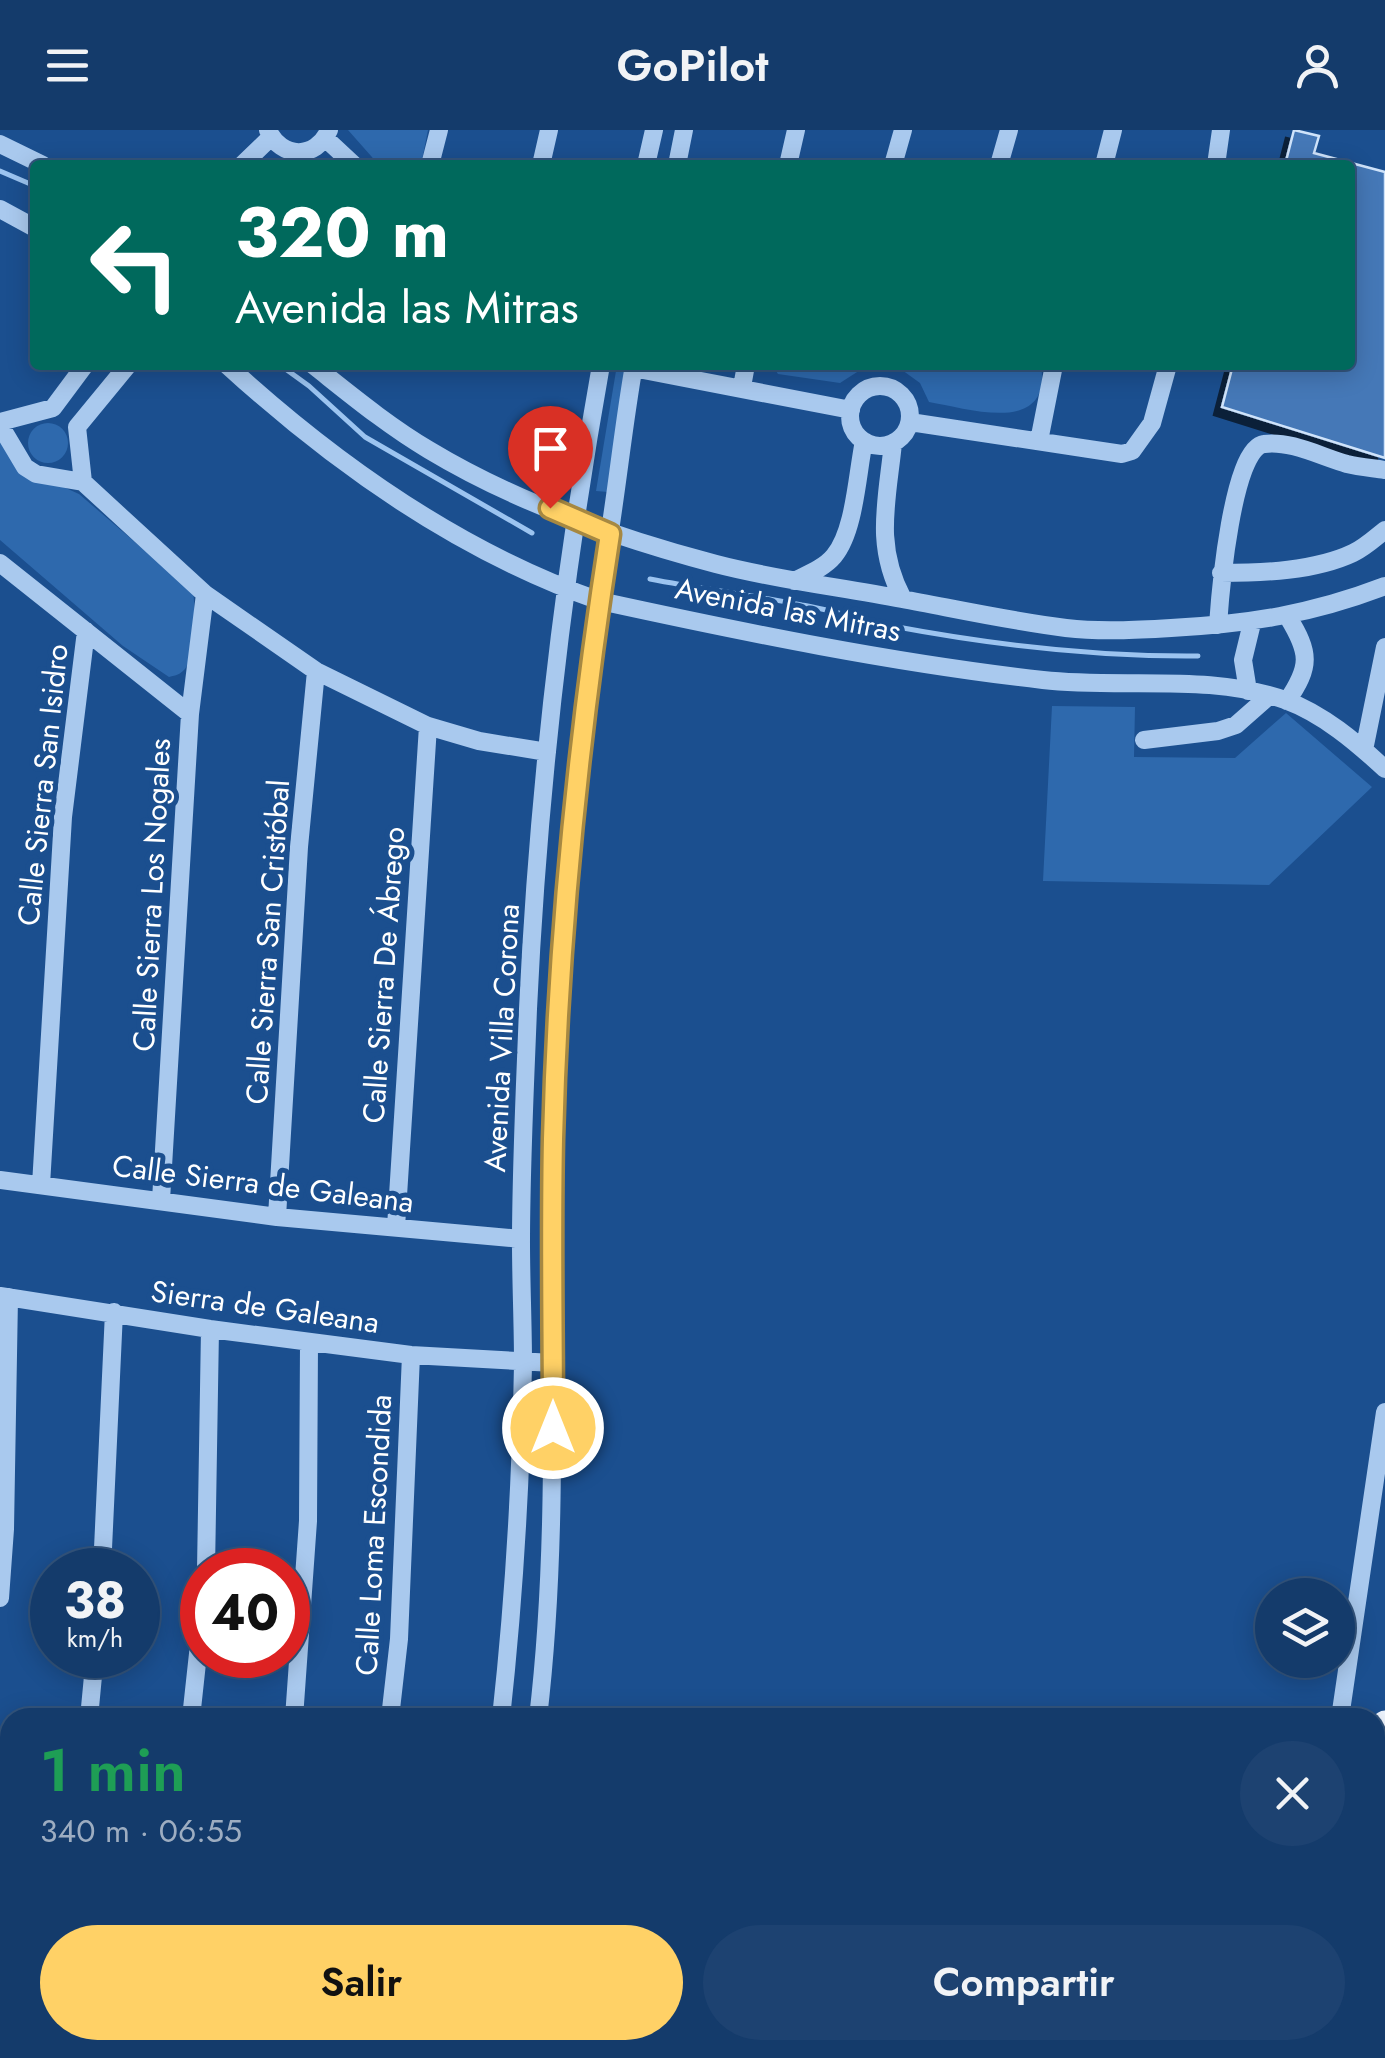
<!DOCTYPE html>
<html lang="es">
<meta charset="utf-8">
<style>
body{margin:0;font-family:Jost,sans-serif;background:#1d4271;color:#f1f3f6;height:100vh;display:flex;flex-direction:column;font-size:38px;white-space:nowrap}
*{box-sizing:border-box;margin:0}
p{font-size:32px;color:#9dadc1}
.icon{flex:none;width:55px;height:55px;fill:none;stroke:currentColor;stroke-width:2;stroke-linecap:round;stroke-linejoin:round}
.map{position:relative;flex:1;overflow:hidden}
.side{position:absolute;left:0px;top:1578px;width:1385px;height:352px;display:flex;flex-direction:column;background:#143b6b;border-radius:30px 30px 0 0;box-shadow:0 5px 25px #0003,0 0 0 2px #33557e}
.side>*{flex:none}
.hud{position:absolute;left:30px;top:30px;width:1325px;height:210px;border-radius:10px;box-shadow:0 5px 25px #0003,0 0 0 2px #33557e;background:#00695c;color:#fff;overflow:hidden}
.buttons{position:absolute;left:1255px;top:1448px;display:grid;gap:20px}
.buttons a{display:grid;place-items:center;width:100px;height:100px;border-radius:50%;background:#143b6b;box-shadow:0 5px 25px #0003,0 0 0 2px #33557e;font-size:50px}
.speed{position:absolute;left:30px;top:1418px;display:flex;gap:20px;font-size:50px;font-weight:700;text-align:center}
.speed>*{display:grid;place-content:center;width:130px;height:130px;border-radius:50%;background:#143b6b;box-shadow:0 5px 25px #0003,0 0 0 2px #33557e;line-height:1}
.speed small{font-size:25px;font-weight:400}
.speed .limit{border:15px solid #d22;background:#fff;color:#111}
.pin{position:absolute;display:grid;place-items:center;width:85px;height:85px;color:#fff;margin:-102px -42px;border-radius:50% 50% 50% 0;rotate:-45deg;box-shadow:0 0 10px #0007}
.pin .icon{rotate:45deg}
.me{position:absolute;width:110px;margin:-55px;rotate:0deg;stroke-linejoin:round;filter:drop-shadow(0 0 8px #0008)}
.turn{display:flex;align-items:center;gap:35px;height:210px;padding:0 40px;font-size:45px}
.turn .icon{width:130px;height:130px;stroke-width:2.5}
.turn b{display:block;font-size:70px;line-height:85px}
.round{display:grid;place-items:center;flex:none;width:105px;height:105px;border-radius:52px;background:#1d4271}
.headline{display:flex;align-items:center;justify-content:space-between;height:170px;padding:0 40px}
h1{font-size:60px;font-weight:600;line-height:75px;color:#1e9e55}
.button{display:flex;gap:20px;margin-top:auto;padding:20px 40px}
.button a{flex:1;height:115px;border-radius:60px;background:#ffd166;color:#111;font-size:40px;font-weight:600;line-height:115px;text-align:center}
.button a+a{background:#1d4271;color:#f1f3f6}
header{display:flex;justify-content:space-between;align-items:center;height:130px;padding:0 40px;background:#143b6b;font-size:45px;font-weight:600}
.map>svg:first-child{display:block}
.green{fill:#2e69ad}
.lines{fill:none;stroke-linecap:round;stroke-linejoin:round}
.stream{stroke:#9cc4f0;stroke-width:5}
.building{fill:#4478b7;stroke:#cfe3fa;stroke-width:2.5;filter:url(#shadow)}
.minor{stroke:#a9c9ee;stroke-width:18}
.major{stroke:#f0f6ff;stroke-width:25}
.route-casing{stroke:#a68842;stroke-width:25}
.route{stroke:#ffd166;stroke-width:18}
.labels{text-anchor:middle;stroke-width:10;stroke-linejoin:round;paint-order:stroke}
.street-label{font-size:30px;fill:#fff;stroke:#1b4f8f}
</style>
<header><svg class="icon" aria-label="menu" viewBox="0 0 24 24"><path d="M4 6h16M4 12h16M4 18h16"/></svg>GoPilot<svg class="icon" aria-label="person" viewBox="0 0 24 24"><circle cx="12" cy="8" r="4"/><path d="M4 21q1-7 8-7t8 7"/></svg></header>
<div class="map">
<svg width="1385" height="1928" viewBox="0 0 1385 1928">
<defs>
<filter id="shadow"><feDropShadow dx="-8" dy="8" stdDeviation="0" flood-color="#0009"/></filter>
</defs>
<rect width="100%" height="100%" fill="#1b4f8f"/>
<path class="green" d="M348 0H428L421 35H379Z
M617 235H631L608 362 596 361Z
M772 235H868L840 253 778 244Z
M895 235H1041C1052 306 970 279 929 272L920 253Z
M28 313a20 20 0 1 1 40 0a20 20 0 1 1-40 0Z
M0 311 59 355 79 364 193 462C196 477 194 528 185 539 179 545 177 545 169 547L123 516 0 410Z
M1052 576 1135 577 1134 627 1235 628 1286 583 1372 657 1269 755 1043 751Z"/>
<g class="lines">
<path class="stream" d="M0 41 35 56
M280 235 309 256 365 307 532 403
M650 449C701 459 752 465 802 475 832 480 862 490 892 496 993 515 1095 527 1198 526
M0 1796 10 1800
M825 1920 845 1928"/>
</g>
<path class="building" d="M1294 0 1319 6 1314 23 1385 42V328L1222 277 1233 235H1350V35H1285Z"/>
<g class="lines">
<path class="minor" d="M268 0C281 29 316 30 329 0
M325 8 354 35
M0 14 43 35
M242 35 271 7
M430 35 439 0
M541 35 549 0
M646 35 654 0
M677 35 684 0
M788 35 796 0
M893 35 903 0
M999 35 1009 0
M1104 35 1113 0
M1216 35 1221 0
M0 79 35 98
M227 235C334 333 462 423 600 471 747 503 893 533 1043 550 1123 559 1208 543 1285 570 1323 584 1356 612 1385 639
M313 235C351 265 387 295 429 320 517 373 617 408 716 434 777 450 840 457 902 469 956 479 1010 491 1066 498 1100 502 1137 500 1171 498 1249 494 1312 484 1385 456
M633 238 851 280
M850 286a30 30 0 1 1 60 0a30 30 0 1 1-60 0Z
M742 257 746 235
M0 292 53 278 85 235
M910 292 1122 324 1132 321 1152 293 1168 235
M0 295 25 337 36 344 83 352 205 464 316 541 428 596 479 611 547 622
M1039 311 1054 235
M893 313C887 372 874 415 903 469
M83 352 77 297 128 235
M0 433 190 584
M1221 443C1262 443 1315 441 1353 423 1364 418 1375 408 1385 400
M794 451C808 444 824 438 834 426 855 401 857 344 864 311
M1218 495C1220 466 1232 318 1264 314 1290 310 1322 327 1347 334 1359 337 1372 338 1385 340
M1248 561 1243 530 1252 493
M1287 571C1311 536 1310 523 1288 487
M1144 610 1218 601 1236 595 1269 566
M1364 620 1385 517
M0 1050 277 1087 521 1109
M41 1055 63 687 86 501
M161 1070 190 584 205 464
M277 1087 299 717 316 541
M396 1097 428 596
M0 1166 210 1199 411 1225 553 1233
M102 1440 114 1182
M206 1440 210 1199
M0 1468 5 1399 9 1167
M89 1588 95 1525
M191 1588 202 1487
M294 1588 308 1391 309 1213
M390 1588 399 1509 411 1225
M501 1588C514 1470 521 1352 523 1234 523 1193 521 1153 521 1113 521 1035 525 957 528 879 538 664 563 447 601 235
M538 1588C561 1394 548 1201 553 1007 559 807 580 605 609 407 618 350 624 292 634 235
M1340 1588 1385 1282
M0 1751 10 1755
M0 1824 10 1828
M0 1873 10 1859
M86 1920 90 1928
M449 1920 462 1928
M661 1920 741 1928
M885 1920 899 1928
M242 1928 244 1920
M502 1928 516 1920
M1271 1928 1278 1920
M1291 1928 1292 1920"/>
<path class="major" d="M1375 1600 1385 1593
M1375 1714 1385 1644
M1344 1928 1345 1920"/>
</g>
<g class="lines">
<g class="route-casing">
<path id="route" d="M550 378 610 404C579 603 558 807 553 1009 551 1106 553 1202 553 1298"/>
</g>
<use href="#route" class="route"/>
</g>
<g class="labels">
<g class="street-label">
<text transform="translate(788 480) rotate(11)" y="10">Avenida las Mitras</text>
<text transform="translate(43 655) rotate(-84)" y="10">Calle Sierra San Isidro</text>
<text transform="translate(152 765) rotate(-87)" y="10">Calle Sierra Los Nogales</text>
<text transform="translate(268 812) rotate(-86)" y="10">Calle Sierra San Cristóbal</text>
<text transform="translate(384 845) rotate(-86)" y="10">Calle Sierra De Ábrego</text>
<text transform="translate(502 908) rotate(-87)" y="10">Avenida Villa Corona</text>
<text transform="translate(263 1054) rotate(7)" y="10">Calle Sierra de Galeana</text>
<text transform="translate(265 1177) rotate(8)" y="10">Sierra de Galeana</text>
<text transform="translate(374 1405) rotate(-87)" y="10">Calle Loma Escondida</text>
</g>
</g>
</svg>
<div class="buttons">
<a><svg class="icon" aria-label="layers" viewBox="0 0 24 24"><path d="M12 4l9 5-9 5-9-5zM3 14l9 5 9-5"/></svg></a>
</div>
<div class="speed"><div>38<small>km/h</small></div><div class="limit">40</div></div>
<div class="pin" style="left:550px;top:378px;background:#d93025"><svg class="icon" aria-label="arrive" viewBox="0 0 24 24"><path d="M6 21V4h12l-3 4 3 4H6"/></svg></div>
<svg class="me" style="left:553px;top:1298px" viewBox="-20 -20 40 40"><circle r="17" fill="#ffd166" stroke="#fff" stroke-width="3"/><path d="M0-11L8 9 0 5-8 9z" fill="#fff"/></svg>
<div class="hud">
<div class="turn"><svg class="icon" aria-label="left" viewBox="0 0 24 24"><path d="M17 20v-9H6M10 6l-5 5 5 5"/></svg><div><b>320 m</b>Avenida las Mitras</div></div>
</div>
<section class="side">
<div class="headline"><div><h1>1 min</h1><p>340 m · 06:55</p></div><a class="round"><svg class="icon" aria-label="close" viewBox="0 0 24 24"><path d="M6 6l12 12M18 6L6 18"/></svg></a></div>
<div class="button"><a>Salir</a><a>Compartir</a></div>
</section>
</div>
